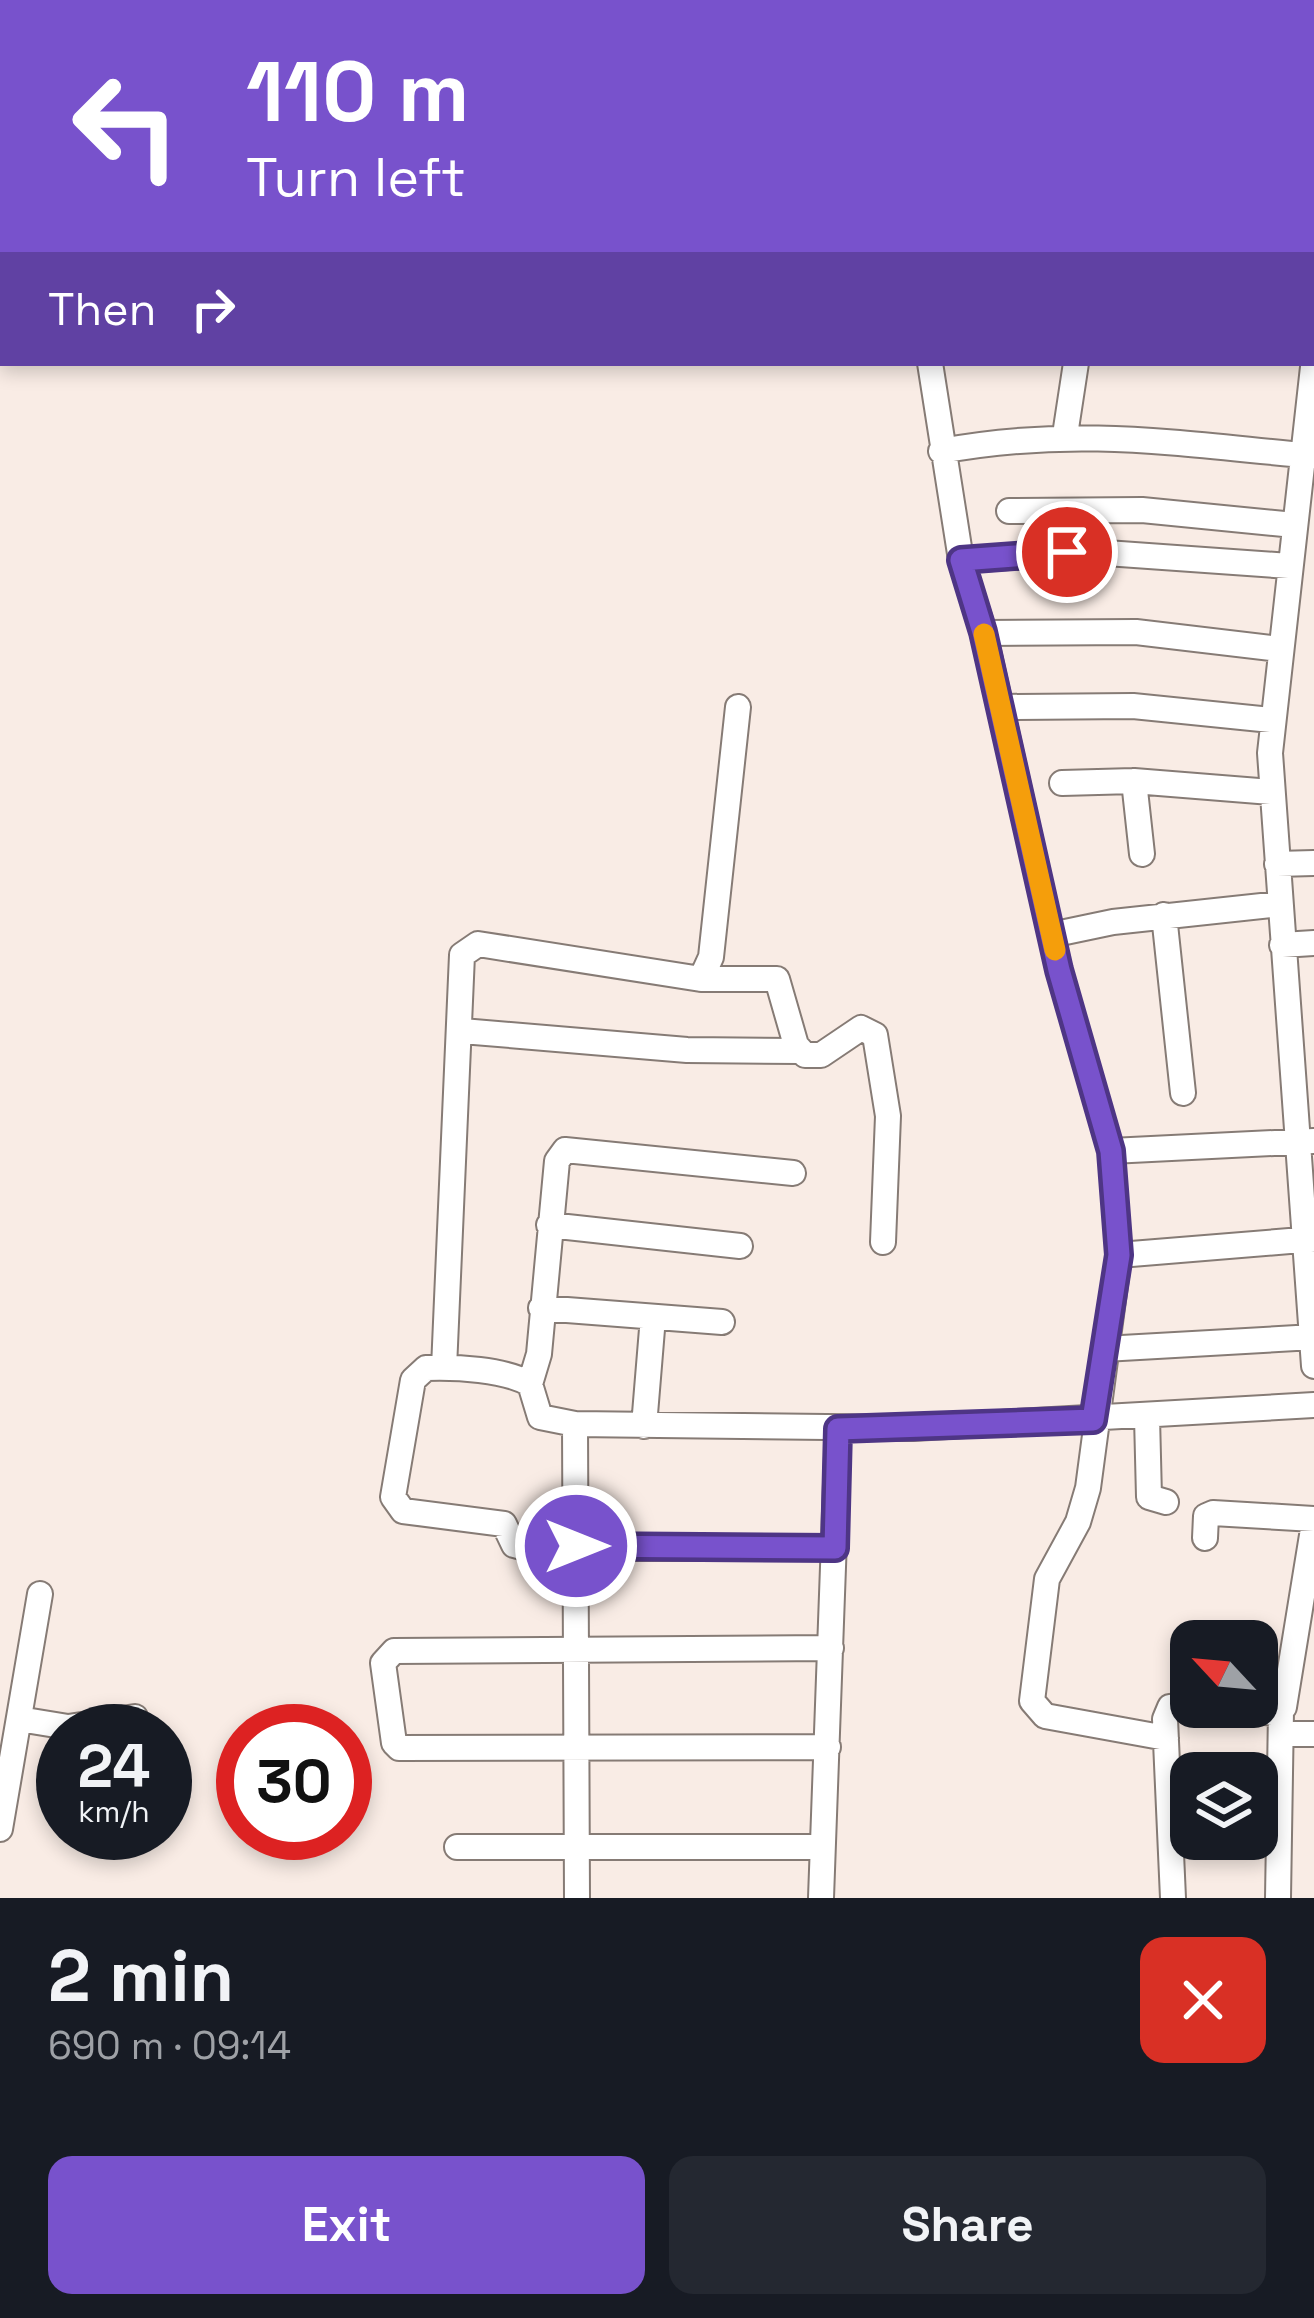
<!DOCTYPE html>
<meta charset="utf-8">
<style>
body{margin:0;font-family:"Space Grotesk",sans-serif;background:#242831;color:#f1f3f6;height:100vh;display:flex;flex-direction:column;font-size:45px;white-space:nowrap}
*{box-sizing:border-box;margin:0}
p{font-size:39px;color:#9ea1a6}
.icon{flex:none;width:66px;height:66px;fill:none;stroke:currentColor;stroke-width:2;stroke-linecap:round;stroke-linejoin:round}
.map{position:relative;height:1898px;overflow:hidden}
.side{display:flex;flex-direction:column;background:#171b24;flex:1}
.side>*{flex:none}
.hud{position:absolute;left:0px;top:0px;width:1314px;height:366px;box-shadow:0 6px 18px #0003;background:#7852cc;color:#fff;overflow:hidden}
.needle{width:78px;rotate:296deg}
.tools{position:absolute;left:1170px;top:1620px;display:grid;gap:24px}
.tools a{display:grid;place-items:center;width:108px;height:108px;border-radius:24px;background:#171b24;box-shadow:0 6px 18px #0003;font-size:60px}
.speed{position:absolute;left:36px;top:1704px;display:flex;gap:24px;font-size:60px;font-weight:700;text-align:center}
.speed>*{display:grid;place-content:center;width:156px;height:156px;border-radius:50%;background:#171b24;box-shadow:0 6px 18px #0003;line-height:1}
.speed small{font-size:30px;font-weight:400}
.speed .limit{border:18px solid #d22;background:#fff;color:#111}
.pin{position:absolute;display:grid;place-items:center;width:102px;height:102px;color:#fff;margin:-51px;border:6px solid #fff;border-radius:50%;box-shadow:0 3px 12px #0007}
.me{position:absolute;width:132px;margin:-66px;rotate:90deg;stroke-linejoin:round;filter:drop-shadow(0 0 9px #0008)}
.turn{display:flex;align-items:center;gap:42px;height:252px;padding:0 48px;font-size:54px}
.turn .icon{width:156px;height:156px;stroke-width:2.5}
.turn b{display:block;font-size:84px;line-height:102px}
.then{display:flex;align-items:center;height:114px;padding:0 48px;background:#0003;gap:24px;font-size:45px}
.round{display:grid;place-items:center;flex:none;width:126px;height:126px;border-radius:24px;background:#242831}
.overview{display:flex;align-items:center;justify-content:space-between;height:204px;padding:0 48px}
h1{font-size:72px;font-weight:800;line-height:90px}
.primary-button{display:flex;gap:24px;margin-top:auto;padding:24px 48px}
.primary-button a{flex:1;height:138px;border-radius:24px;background:#7852cc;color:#fff;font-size:48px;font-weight:800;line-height:138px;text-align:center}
.primary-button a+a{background:#242831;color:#f1f3f6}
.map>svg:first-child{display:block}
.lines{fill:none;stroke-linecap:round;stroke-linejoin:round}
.minor-casing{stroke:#867b75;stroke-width:28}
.minor{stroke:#fff;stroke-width:24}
.route-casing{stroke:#4e3585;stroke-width:30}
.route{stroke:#7852cc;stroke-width:21}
.slow{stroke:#f59e0b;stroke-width:21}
</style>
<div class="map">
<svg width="1314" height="1898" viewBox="0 0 1314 1898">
<rect width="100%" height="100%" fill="#f9ece5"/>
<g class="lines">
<g class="minor-casing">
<path id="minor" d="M412 0 413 3
M1149 0 1152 3
M1302 0 1303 3
M271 3 272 0
M938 3V0
M1041 3 1042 0
M1178 3 1244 0
M1311 40 1314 54
M1311 94 1314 93
M0 121H3
M1311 208H1314
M1314 358 1270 753 1314 1366
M930 363 961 560 984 633 1059 970 1111 1151 1119 1255 1088 1488 1078 1522 1047 1579 1032 1701 1045 1716 1166 1738
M1065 435 1076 363
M941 451C1077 426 1179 444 1314 456
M1009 511 1142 510 1294 525
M961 560 1092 552 1289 566
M984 633 1136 632 1280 649
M1000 707 1133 706 1271 720
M1134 781 1142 854
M1062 783 1134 781 1271 792
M1277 864 1314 863
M1164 915 1183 1093
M1051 935 1113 922 1280 904
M1282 945 1314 943
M701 979H777L796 1045 805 1055H821L861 1028 875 1035 888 1116 883 1242
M462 1031 687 1050 800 1051
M1111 1151 1314 1141
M549 1225 740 1246
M1119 1255 1314 1239
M541 1308 722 1322
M1104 1349 1314 1337
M444 1368 462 955 478 944 701 979 711 957 738 707
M530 1384 539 1354 557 1161 565 1150 793 1173
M1147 1417 1149 1497 1166 1502
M575 1424 577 1898
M644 1426 653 1317
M1205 1538 1206 1516 1213 1513 1314 1519
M835 1548H525L514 1545 504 1524 403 1511 393 1497 413 1380 426 1368C456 1367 504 1369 530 1384L540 1417 575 1424 913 1428 1314 1405
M1210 1707 1274 1713 1284 1707 1314 1523
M19 1719 68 1727 135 1717
M1281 1734H1314
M828 1747 399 1748 394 1743 383 1663 394 1651 831 1648
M0 1829 40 1594
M457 1847H822
M821 1898 838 1429
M1173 1898 1165 1719 1170 1707 1191 1705
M1278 1898 1281 1711"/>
</g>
<use href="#minor" class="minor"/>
</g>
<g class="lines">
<g class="route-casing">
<path id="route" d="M576 1546 835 1548 838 1429 1093 1420 1119 1255 1111 1151 1059 970 983 632 961 560 1067 552"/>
</g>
<use href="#route" class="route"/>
<path class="slow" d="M984 634 1055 950"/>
</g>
</svg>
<div class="tools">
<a><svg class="needle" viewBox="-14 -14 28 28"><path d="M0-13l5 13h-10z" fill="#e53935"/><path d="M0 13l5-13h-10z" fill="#9ea1a6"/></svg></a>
<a><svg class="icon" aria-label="layers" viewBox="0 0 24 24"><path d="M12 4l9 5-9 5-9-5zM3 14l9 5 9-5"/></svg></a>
</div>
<div class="speed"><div>24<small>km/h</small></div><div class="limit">30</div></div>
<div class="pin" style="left:1067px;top:552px;background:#d93025"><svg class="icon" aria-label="arrive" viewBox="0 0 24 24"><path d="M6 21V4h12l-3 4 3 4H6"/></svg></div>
<svg class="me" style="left:576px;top:1546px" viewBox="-20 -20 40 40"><circle r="17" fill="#7852cc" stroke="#fff" stroke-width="3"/><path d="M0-11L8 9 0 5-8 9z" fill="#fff"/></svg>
<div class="hud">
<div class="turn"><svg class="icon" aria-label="left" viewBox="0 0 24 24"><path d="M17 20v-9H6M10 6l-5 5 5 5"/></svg><div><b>110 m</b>Turn left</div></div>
<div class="then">Then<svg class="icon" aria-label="right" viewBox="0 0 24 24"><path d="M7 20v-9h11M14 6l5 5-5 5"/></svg></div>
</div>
</div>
<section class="side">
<div class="overview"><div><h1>2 min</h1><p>690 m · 09:14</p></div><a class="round" style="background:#d93025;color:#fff"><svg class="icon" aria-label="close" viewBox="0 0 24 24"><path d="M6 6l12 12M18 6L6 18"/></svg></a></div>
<div class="primary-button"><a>Exit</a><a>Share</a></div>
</section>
